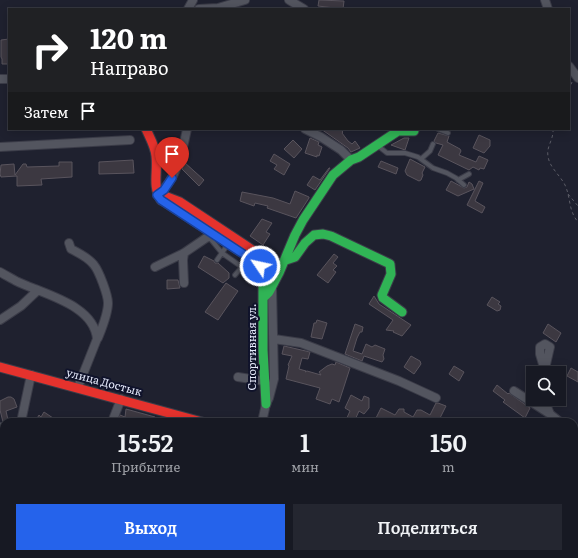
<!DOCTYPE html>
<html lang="ru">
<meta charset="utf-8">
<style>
body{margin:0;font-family:Literata,serif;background:#242630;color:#f1f3f6;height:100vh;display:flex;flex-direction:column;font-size:15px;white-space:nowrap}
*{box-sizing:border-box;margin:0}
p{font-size:13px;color:#9ea0a6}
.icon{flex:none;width:22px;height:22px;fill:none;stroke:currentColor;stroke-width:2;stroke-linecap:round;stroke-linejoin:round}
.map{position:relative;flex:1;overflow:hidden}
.panel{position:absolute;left:0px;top:418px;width:578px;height:140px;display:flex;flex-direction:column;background:#171923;border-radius:12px 12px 0 0;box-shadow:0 2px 10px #0003,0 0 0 1px #363841}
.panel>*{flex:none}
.banner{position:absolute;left:8px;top:8px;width:562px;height:122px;border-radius:0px;box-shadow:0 2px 10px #0003,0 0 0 1px #363841;background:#202124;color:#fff;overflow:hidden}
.fabs{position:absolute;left:526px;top:366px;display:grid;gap:8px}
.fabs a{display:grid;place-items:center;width:40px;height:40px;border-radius:0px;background:#171923;box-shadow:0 2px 10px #0003,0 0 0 1px #363841;font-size:20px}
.pin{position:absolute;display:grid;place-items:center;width:34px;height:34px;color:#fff;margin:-41px -17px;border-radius:50% 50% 50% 0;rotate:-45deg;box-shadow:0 0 4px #0007}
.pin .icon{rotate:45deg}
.me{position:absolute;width:44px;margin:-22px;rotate:304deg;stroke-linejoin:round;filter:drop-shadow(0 0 3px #0008)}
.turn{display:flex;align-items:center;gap:14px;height:84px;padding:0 16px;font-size:18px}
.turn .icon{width:52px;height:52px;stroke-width:2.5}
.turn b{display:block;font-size:28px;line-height:34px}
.then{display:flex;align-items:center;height:38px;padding:0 16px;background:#0003;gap:8px;font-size:15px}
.eta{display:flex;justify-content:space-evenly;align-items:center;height:68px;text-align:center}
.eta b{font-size:24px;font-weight:600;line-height:28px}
.primary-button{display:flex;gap:8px;margin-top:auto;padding:8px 16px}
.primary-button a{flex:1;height:46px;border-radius:0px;background:#2563eb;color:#fff;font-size:16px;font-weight:600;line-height:46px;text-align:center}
.primary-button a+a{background:#242630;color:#f1f3f6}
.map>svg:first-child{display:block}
.building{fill:#3c3841;stroke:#59545d}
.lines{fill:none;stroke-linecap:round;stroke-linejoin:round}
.lane-casing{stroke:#3b3c48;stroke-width:6}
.street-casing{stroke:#3b3c48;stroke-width:10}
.fast-casing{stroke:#3b3c48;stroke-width:11}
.jam-casing{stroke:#3b3c48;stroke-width:11}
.path{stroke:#5b5c66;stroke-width:1;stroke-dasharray:3 3;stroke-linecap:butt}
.lane{stroke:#53555f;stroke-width:4}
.street{stroke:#53555f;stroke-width:8}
.fast{stroke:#30b455;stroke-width:9}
.jam{stroke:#e5322d;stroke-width:9}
.route-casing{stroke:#184099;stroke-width:10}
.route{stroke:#2563eb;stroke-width:7}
.labels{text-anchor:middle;stroke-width:4;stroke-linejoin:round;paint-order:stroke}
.street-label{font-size:11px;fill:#e6eafb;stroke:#10132b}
</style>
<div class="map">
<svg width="578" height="558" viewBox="0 0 578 558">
<rect width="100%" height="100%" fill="#1f212f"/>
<path class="building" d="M319 0 344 1 343 9 318 6Z
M9 39V64H2V59L1 57V40Z
M321 129H340L343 132 342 133 348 141 352 144 355 141 360 148 351 152 348 148Z
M438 133 449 136 447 142 460 149 461 151 459 155 476 162 479 156 488 160 484 169 480 168 479 170 473 167 469 170 438 155 443 145 436 143 434 141Z
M479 135 490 140V146L484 153 473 148Z
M310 138 319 142 318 145 322 147 319 156 317 155V157L305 153Z
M404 138H409L405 150 391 145Z
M293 140 302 149 294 158 284 149Z
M274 154 290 164 284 175 274 169 277 165 270 161Z
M410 159 425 167 422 173 423 175 421 180 419 181 407 175 405 171Z
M133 160 134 173 99 174V162Z
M381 161 398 168 396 174 378 167Z
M59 162H72V177L41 179 42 185 17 186V176L1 177 0 174 1 165 14 164 15 175 23 164H26L27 167 59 166Z
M184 162 204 180 199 186 182 169Z
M329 168H330L315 190 307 185 313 176 320 180Z
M451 181 464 188 467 187 469 182 472 184 474 189 458 196 446 190Z
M479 181 483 183 475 201 485 207 482 213 467 205Z
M295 191 309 197V198L296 218 267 208 268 206 255 203 254 206 240 201 242 192 273 198 290 204Z
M262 219 272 223 266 232 270 234 263 245 250 236Z
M334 254 338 257 333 263 337 266 333 270 336 272 328 283 317 275Z
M204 256 214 261 215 263H218L229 273V278L223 283 198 267Z
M167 280H178L180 288 167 289Z
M226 283 238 291 218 320 205 312Z
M374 296 379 304 411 325 402 336 393 332 394 331 386 330 393 320 369 304Z
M492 297 500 302 498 304 501 306 500 310 497 311 487 305Z
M317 320 327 323 322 339 311 337 314 323H316Z
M355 324 363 327 362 332H360L357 338 353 351 362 354 366 344 372 347 375 345 385 349 383 355 384 359 382 362 364 356 362 361 345 354Z
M548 324 561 333 556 342 543 333Z
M284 346 310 352 308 359 302 358 299 369 306 371 305 372 307 371 321 375 319 372 327 366 332 364 335 365 336 362 350 368 339 402 332 399 330 404 316 399 320 388 286 379 289 366 288 365 292 356 282 354Z
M411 356 420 361 421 364 414 374 404 367Z
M454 366 464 372 459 381 449 374Z
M571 368 578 372V382L567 376Z
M497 385 508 394 509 393 530 408 525 418 503 402 505 400 493 391Z
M351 395 362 401 364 396 369 398V408L364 414 359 411 354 422 346 420 350 411 345 408Z
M8 397H11L14 399 17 407 6 411 8 420 3 422 0 410V401Z
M436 403H438L446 406 438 422H374L381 408 395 415 399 409H404V412L413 417 417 410H421L430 415Z
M126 409 155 417 154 422H118L120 415 125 417Z
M44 412 59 422H35L39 415 41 417Z"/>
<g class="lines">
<g class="lane-casing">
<path id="lane" d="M438 129 448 133
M377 145 387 153H405L418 157 433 168 447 173 456 178 464 185
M421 159 430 151 433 144
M458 180 469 174
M209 237 222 253 242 267 235 275
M217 260 228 244"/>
</g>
<g class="street-casing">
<path id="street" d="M289 0 304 9
M545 0 548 9
M188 9 193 0
M199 9 218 8 245 0
M569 66 578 78
M0 79H9
M305 129 321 137 341 150 351 160
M0 147 130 140
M157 195C177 180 182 153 187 129
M161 200 216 236
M69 243 71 249C79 253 89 258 94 265 99 271 108 295 108 303 108 314 102 328 98 338
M184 253 183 260 184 283
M155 267 184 253 206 238 212 236H216L260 265
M0 272C5 275 11 278 16 281 42 294 94 304 97 339L78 387
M0 320 21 306 38 290
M274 339 301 343 399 381 436 398
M544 373 550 347 545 344 540 347V354L545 371
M238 377 264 381
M514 391 550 414
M544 399 550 414 560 422
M21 422 31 375
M112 422 121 399
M262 422 266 404 269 398 274 379 272 287
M0 427H4
M574 431 578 433
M109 554 114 558"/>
</g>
<g class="fast-casing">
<path id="fast" d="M257 253 263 277V350L266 404
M286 260 295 257 305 243 314 235 323 234 331 236 390 264 391 274 382 295 383 298 402 312
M264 297 269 292 279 273 295 235 303 220 333 175 351 160 359 157 398 131H414
M528 554 537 558"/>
</g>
<g class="jam-casing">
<path id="jam" d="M146 129C150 138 155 146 156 156 158 172 152 186 161 200L167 197 180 202 257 253
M0 367 202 422"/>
</g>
<path class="path" d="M569 90 572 82
M553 129C554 139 546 147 548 156 549 167 560 175 565 185 571 198 568 210 578 222
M568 194 578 206"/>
<use href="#lane" class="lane"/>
<use href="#street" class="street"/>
<use href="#fast" class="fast"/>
<use href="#jam" class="jam"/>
</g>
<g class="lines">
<g class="route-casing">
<path id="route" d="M172 178 164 190 157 195 161 200 260 265V266"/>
</g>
<use href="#route" class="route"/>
</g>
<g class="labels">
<g class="street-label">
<text transform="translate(252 347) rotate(-90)" y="4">Спортивная ул.</text>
<text transform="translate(104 382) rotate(15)" y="4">улица Достык</text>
</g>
</g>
</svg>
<div class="fabs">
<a><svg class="icon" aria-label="search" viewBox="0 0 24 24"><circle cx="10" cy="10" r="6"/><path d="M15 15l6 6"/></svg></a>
</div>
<div class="pin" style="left:172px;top:178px;background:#d93025"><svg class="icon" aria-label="arrive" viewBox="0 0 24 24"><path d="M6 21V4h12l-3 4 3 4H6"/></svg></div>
<svg class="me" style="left:260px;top:266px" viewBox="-20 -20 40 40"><circle r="17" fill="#2563eb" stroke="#fff" stroke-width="3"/><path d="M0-11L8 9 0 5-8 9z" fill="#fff"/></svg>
<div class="banner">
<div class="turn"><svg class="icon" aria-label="right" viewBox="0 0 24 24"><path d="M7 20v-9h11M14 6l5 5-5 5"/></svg><div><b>120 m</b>Направо</div></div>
<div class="then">Затем<svg class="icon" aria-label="arrive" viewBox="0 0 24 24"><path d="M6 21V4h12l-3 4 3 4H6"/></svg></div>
</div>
<section class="panel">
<div class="eta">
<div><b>15:52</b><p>Прибытие</p></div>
<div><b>1</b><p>мин</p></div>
<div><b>150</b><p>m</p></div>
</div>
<div class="primary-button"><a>Выход</a><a>Поделиться</a></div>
</section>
</div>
